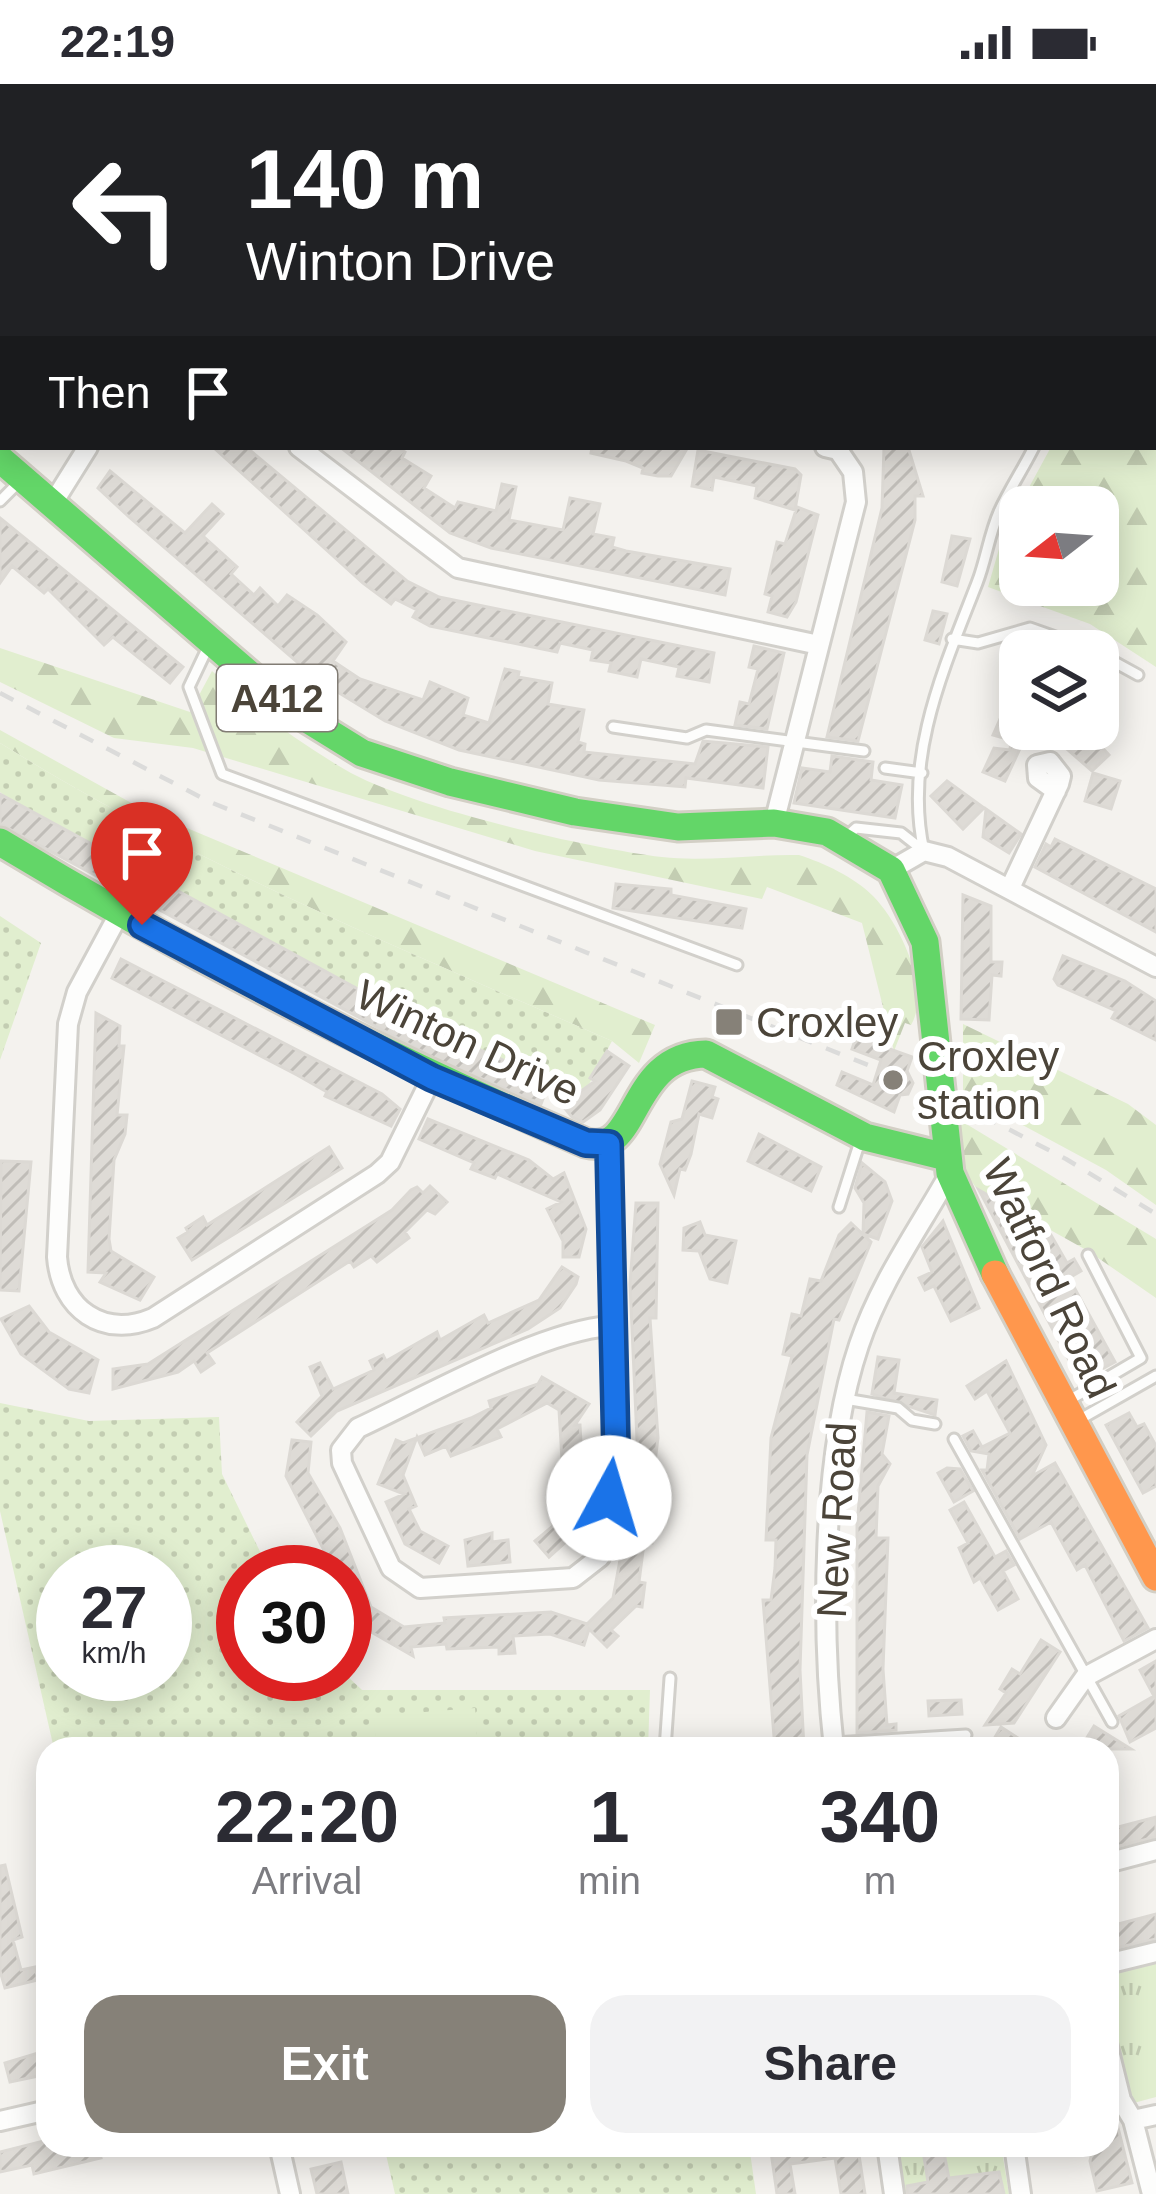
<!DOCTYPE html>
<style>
body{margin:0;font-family:Helvetica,sans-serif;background:#f2f2f3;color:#2b2b33;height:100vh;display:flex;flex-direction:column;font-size:45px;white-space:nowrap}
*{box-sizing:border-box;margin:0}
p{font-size:39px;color:#7c7c81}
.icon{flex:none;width:66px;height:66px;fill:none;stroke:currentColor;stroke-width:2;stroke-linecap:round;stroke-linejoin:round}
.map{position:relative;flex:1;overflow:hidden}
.drawer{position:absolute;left:36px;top:1653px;width:1083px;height:420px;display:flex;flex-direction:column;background:#fff;border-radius:36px;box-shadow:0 6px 30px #0003}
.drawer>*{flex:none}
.hud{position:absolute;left:0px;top:0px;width:1158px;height:366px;box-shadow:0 6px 30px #0003;background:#202124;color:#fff;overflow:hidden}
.needle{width:78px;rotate:253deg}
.controls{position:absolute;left:999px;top:402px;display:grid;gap:24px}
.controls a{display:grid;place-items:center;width:120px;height:120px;border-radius:24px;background:#fff;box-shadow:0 6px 30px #0003;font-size:60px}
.speed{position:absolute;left:36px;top:1461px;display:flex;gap:24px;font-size:60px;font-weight:700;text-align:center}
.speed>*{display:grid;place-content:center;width:156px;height:156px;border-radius:50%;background:#fff;box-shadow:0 6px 30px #0003;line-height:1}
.speed small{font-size:30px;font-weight:400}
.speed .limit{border:18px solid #d22;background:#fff;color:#111}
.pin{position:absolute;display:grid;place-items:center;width:102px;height:102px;color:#fff;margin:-123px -51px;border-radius:50% 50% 50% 0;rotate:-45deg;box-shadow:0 0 12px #0007}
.pin .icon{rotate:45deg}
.me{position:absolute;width:132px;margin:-66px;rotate:6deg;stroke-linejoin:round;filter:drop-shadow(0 0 9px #0008)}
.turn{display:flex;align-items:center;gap:42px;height:252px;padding:0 48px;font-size:54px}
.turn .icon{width:156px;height:156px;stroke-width:2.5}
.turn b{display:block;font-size:84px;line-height:102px}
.then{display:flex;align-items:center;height:114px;padding:0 48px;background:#0003;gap:24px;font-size:45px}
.eta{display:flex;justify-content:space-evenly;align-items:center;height:204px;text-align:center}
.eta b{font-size:72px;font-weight:800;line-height:84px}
.cta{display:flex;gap:24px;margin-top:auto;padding:24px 48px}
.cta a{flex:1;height:138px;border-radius:36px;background:#868178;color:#fff;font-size:48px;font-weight:800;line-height:138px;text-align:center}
.cta a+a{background:#f2f2f3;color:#2b2b33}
.status{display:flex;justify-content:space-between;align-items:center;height:84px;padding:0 60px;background:#fff;direction:ltr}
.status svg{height:33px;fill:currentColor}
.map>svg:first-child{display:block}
.grass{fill:url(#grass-tufts)}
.forest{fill:url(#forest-firs);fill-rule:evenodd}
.park{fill:url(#park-dots);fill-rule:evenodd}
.pitch{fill:#e1eecf}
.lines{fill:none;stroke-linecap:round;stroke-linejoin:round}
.river{stroke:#c0ddf1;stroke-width:30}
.building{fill:url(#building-hatch);stroke:#dcd9d4;stroke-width:3}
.lane-casing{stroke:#d2d0cb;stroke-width:15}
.street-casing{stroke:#d2d0cb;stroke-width:24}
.fast-casing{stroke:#d3cfc5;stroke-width:33}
.slow-casing{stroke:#d3cfc5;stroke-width:33}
.lane{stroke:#fdfdfc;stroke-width:9}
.street{stroke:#fdfdfc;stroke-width:18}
.fast{stroke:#63d668;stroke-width:27}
.slow{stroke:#ff974d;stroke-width:27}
.rail{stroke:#dbdbda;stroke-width:4.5;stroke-dasharray:15 15;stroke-linecap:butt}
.route-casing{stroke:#114b97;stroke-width:30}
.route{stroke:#1a73e8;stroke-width:21}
.poi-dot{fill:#868178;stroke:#fff;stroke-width:4.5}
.labels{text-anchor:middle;stroke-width:12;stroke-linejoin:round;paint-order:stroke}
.shield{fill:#fff;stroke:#817c74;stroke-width:3}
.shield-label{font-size:39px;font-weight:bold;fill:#4b4439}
.poi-label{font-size:42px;fill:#4b4439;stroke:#fff;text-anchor:start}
.street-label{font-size:42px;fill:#4b4439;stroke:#fff}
</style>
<div class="status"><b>22:19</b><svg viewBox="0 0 49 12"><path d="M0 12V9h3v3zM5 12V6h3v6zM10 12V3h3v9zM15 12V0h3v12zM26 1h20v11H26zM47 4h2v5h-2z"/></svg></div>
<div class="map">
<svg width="1156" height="2110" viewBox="0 0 1156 2110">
<defs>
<pattern id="grass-tufts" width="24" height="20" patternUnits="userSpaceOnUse" patternTransform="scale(3)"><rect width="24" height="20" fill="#e1eecf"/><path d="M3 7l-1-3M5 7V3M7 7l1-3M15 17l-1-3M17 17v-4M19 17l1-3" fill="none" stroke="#c3cdb2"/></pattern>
<pattern id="forest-firs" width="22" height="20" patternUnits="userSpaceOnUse" patternTransform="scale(3)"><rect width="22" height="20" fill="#e1eecf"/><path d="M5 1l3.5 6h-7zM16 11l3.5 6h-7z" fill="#c3cdb2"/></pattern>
<pattern id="park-dots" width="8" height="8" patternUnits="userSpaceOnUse" patternTransform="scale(3)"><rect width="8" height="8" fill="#e1eecf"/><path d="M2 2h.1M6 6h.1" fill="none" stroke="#c3cdb2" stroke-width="1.8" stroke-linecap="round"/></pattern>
<pattern id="building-hatch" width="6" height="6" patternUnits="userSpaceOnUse" patternTransform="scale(3)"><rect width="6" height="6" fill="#dedbd6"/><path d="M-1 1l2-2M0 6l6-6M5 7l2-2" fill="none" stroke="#c0bdb8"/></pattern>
</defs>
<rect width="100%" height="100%" fill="#f4f2ee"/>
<path class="grass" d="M1156 1876V2013L1130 2020 1107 1931V1889Z
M925 2061H1001L1009 2110H902L895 2066Z"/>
<path class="forest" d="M1156 362V583L1090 540 988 503 1003 451 1051 363ZM1020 423H1098V501H1020Z
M0 564 190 628 212 587C253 624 296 657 344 685 410 724 583 763 662 773 705 778 755 770 799 771 824 779 854 793 873 812 899 838 932 906 911 941L905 939 894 967 862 839 767 803 762 815 535 767 193 664 114 654 0 598Z
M0 646 144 726 655 941 639 979 612 957C406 867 192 779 0 659Z
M963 940 1128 1020 1156 1041V1121L1106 1086 963 1009Z
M958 1035 1156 1155V1214L1088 1167 977 1105 962 1084Z"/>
<path class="park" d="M0 659C192 779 406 867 612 957L588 1002 563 1021 550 997 437 948 24 726 0 708Z
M0 832 41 859 0 976Z
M0 1319 89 1337 219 1333 222 1390 270 1488H243V1590H345L362 1606H650L648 1665H54L0 1427ZM63 1488H165V1590H63Z
M404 2061H749L756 2110H395L385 2066Z"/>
<path class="pitch" d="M475 1624 478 1665H376L374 1632Z"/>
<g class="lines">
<path class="river" d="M1091 0V3
M1155 134H1156"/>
</g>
<path class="building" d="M213 363H246L407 497 439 513 714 569 709 598 677 592 679 583 641 575 637 593 609 587 611 579 591 576 593 566 560 559 557 568 430 542 413 533 417 526 395 515 391 520 363 499Z
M340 363H397L405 368 402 374 431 392 424 404 455 424 458 418 496 427 502 400 516 403 509 436 563 446 570 414 600 420 593 450 614 454 612 463 626 467 730 485 725 511 491 464 450 449Z
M592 363H688L671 392H658L642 389 643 384 626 377 591 369Z
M884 363H908L923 412H915V436L858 657 827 653 882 424Z
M698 366 795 385 801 391 795 426 755 414 757 402 714 393 712 406 692 402Z
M110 387 185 449 212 420 223 430 203 452 237 483 231 490 254 511 260 504 278 522 287 511 317 531 346 558 333 577 360 595 423 616 430 598 468 614 463 631 489 639 505 585 519 588 518 593 552 599 548 620 584 626 578 658 585 660 584 668 695 680 703 657 768 663 763 704 686 694 685 703 599 696 459 666 385 637 318 596 129 433 98 404Z
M797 423 818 431 796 518 787 533 768 528 772 512 765 510 777 458 785 460Z
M0 434 183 583 170 599 113 553 104 561 48 505 44 509 12 482 0 499Z
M952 452 970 455 957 502 942 498Z
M933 527 947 530 939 560 925 556Z
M754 562 784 569 767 645 735 641 740 618 749 620 758 585 749 583Z
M1008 617 1020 622V645H1029L1005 697 983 688 994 664 1010 666 1011 656 993 651Z
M1044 645H1085L1109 671 1092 687Z
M832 672 873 678 871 696 902 701 895 734 794 719 802 684 830 688Z
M1093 689 1120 697 1111 725 1085 717Z
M947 697 984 724 963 745 931 712Z
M0 710 424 941 550 997 541 1020 440 977 0 740Z
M986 725 1021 750 1009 769 983 753Z
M1055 755 1156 805V848L1035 783 1046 760 1051 763Z
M616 800 671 805V811L746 825 742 844 613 824Z
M963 811 991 822V878H1002L1001 892 992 891 989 936 961 935Z
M1063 872 1125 897 1156 917V956L1112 934 1116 927 1058 901 1054 895Z
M121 875 382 1010 400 1025 391 1042 325 1012 327 1008 297 991 112 894Z
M96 929 120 942 119 962H124L117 1031H127L125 1050 114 1076 109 1155 111 1167 154 1193 140 1216 100 1198 106 1189 88 1188Z
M856 953 912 973 907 987 913 999 908 1010 900 1011 894 1028 837 1001 842 988 873 1001 881 976 852 965Z
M607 967 629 982 600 1026 583 1038 572 1033 562 1021 595 997 590 994Z
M692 997 715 1003 712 1013 718 1015 712 1034 699 1030 691 1070 685 1086 680 1085 674 1111 660 1080 671 1038 682 1035Z
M428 1035 529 1076 553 1095 564 1089 586 1145 579 1173H563V1157L547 1125 561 1118 497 1090 495 1094 471 1085 474 1079 419 1055Z
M759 1050 821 1083 811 1107 748 1077Z
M329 1063 342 1084 192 1176 178 1154 188 1148 186 1144 203 1133 207 1141Z
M1 1077 31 1078 19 1207 0 1206Z
M862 1079 885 1098 892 1117 878 1155 863 1150 864 1119 855 1104Z
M430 1102 447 1118 435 1130 427 1126 405 1148 409 1154 377 1178 371 1172 354 1183 350 1177 207 1269 214 1279 201 1288 194 1277 178 1288 113 1305V1285L148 1280 392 1126 411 1106 417 1103 423 1109Z
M979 1106 1016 1127 1033 1161 1051 1151 1067 1179 1074 1175 1081 1187 1069 1194 1115 1278 1080 1297Z
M636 1119H658L656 1234H650L658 1354 647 1442H654L652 1459H644L639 1498 645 1499 642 1523 636 1522 611 1546 618 1552 607 1563 589 1545 584 1561 550 1550 513 1552 515 1569 499 1570V1563L447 1565 446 1560 411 1563 413 1572 345 1533V1488H335L286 1392 292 1356 311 1358 308 1389 340 1444 371 1523 404 1543 445 1539 444 1534 551 1528 587 1540 613 1514 638 1378 630 1200Z
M943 1137 979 1224 951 1237 934 1202 925 1206 919 1194 932 1188 922 1163Z
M700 1138 705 1151 736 1157 727 1199 710 1195 699 1167 683 1166 684 1144Z
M851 1139 871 1158 839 1236 834 1235 807 1371 800 1586 804 1665H775L763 1516H771L775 1484 776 1456H766L771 1354 792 1272 783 1270 792 1230 801 1232 810 1195 821 1197 839 1151Z
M562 1183 578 1193 576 1200 560 1224 528 1245 337 1327 311 1352 297 1338 322 1312 310 1283 320 1279 333 1305 374 1286 370 1277 383 1271 386 1277 437 1248 440 1256 484 1231 488 1239 539 1216Z
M29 1222 49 1248 98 1276 89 1309 69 1305 21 1270 1 1235Z
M878 1273 899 1276 894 1309 937 1316 935 1331 872 1310Z
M1006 1277 1046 1361 1032 1392 1055 1379 1148 1544 1124 1557 1085 1481 1077 1486 1051 1438 1020 1455 982 1386H987L989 1370 971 1367 963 1352 973 1347 982 1363 1010 1349 987 1307 975 1315 967 1302Z
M542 1293 589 1320 575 1341H580L582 1377 575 1441 579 1446 549 1473 535 1457 553 1442 558 1392 563 1393 559 1326 547 1319 497 1345 501 1353 451 1372 446 1362 425 1371 417 1353 403 1391 416 1422 409 1425 420 1447 448 1462 439 1479 405 1460 386 1418 404 1410 378 1400 396 1356 403 1359 471 1334 491 1324 489 1317 538 1300Z
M867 1328 889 1332 882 1370 890 1380 878 1402 876 1454H888L883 1585 887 1641 896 1640V1646L857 1649V1441Z
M1129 1329 1137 1343 1144 1340 1156 1362V1402L1143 1409 1106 1341Z
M947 1384 960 1385 973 1407 954 1418 938 1389Z
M964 1418 995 1473 1006 1467 1014 1481 1003 1487 1018 1515 998 1526 980 1494 974 1498 959 1464 968 1459 950 1426Z
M492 1449V1458L508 1456 510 1478 468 1482 465 1456Z
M1041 1556 1060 1568 1014 1639 985 1641 1006 1609 1000 1605 1012 1585 1020 1590Z
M1156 1577V1644L1130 1658 1119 1632 1154 1612 1140 1586Z
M961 1616 962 1630 929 1632 928 1617Z
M1094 1642 1131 1665H1080Z
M1001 1643 1035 1665H999L991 1660Z
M1156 1733V1753L1107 1765V1746Z
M5 1781 22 1853 13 1856 21 1886 35 1883 38 1896 5 1904 0 1887V1782Z
M1156 1830V1855L1107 1866V1843Z
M48 1966V1990L10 1998 5 1979Z
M1107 2022 1115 2032 1132 2099 1097 2107 1090 2077 1092 2068 1107 2061Z
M48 2056V2061H98L101 2074 34 2090 32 2081 0 2088V2068Z
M770 2061H870L871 2070 859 2071 865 2110H841L835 2074 790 2080 795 2110H777Z
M943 2064 949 2094 999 2088 1004 2110H907V2102L928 2098 923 2067Z
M341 2078 348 2110H317L311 2085Z"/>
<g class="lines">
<g class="lane-casing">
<path id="lane" d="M689 2 690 0
M942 3 944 0
M1155 353 1156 354
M0 417 19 398
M952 555 978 559 1030 544 1095 567
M207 565 189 603 222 690 737 881
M1098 569 1138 591
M613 643 687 654 706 646 864 667
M885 684 922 689
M845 754 856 744 901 749 924 767
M924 767C903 674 944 584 977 499 986 476 989 451 999 428 1009 406 1023 385 1034 363
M839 1123 861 1054
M845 1315 898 1324 912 1336 935 1340
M1066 1318 1141 1274 1088 1171
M1077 1337 1156 1292
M954 1355 1112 1638
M834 1659 966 1651
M665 1665 670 1594"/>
</g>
<g class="street-casing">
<path id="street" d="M20 0 23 3
M860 0 866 3
M202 3 203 0
M1155 181H1156
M299 363 458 484 819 561
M53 419 88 363
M774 739 856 418 853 388 838 366 825 363
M891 786 924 767 948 773 1156 883
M1011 802 1059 700 1061 692 1050 678 1037 681 1038 694 1056 707
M119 830 77 908 68 940 57 1173C61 1225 103 1255 153 1234L377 1090 390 1078 432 993
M609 1060 616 1366 600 1473 573 1494 420 1504 391 1484 342 1379 341 1366 358 1344C425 1313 540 1247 610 1242
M1056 1634 1085 1593 1156 1555
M834 1665C821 1546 821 1373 859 1261 880 1198 918 1146 950 1089
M1107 1779 1156 1766
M1107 1880 1156 1868
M1107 1959 1121 2016 1133 2036
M0 2037 48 2026
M279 2061 290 2110
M887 2061 894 2110
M1014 2061 1021 2110
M1152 2110 1133 2036 1156 2031"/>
</g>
<g class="fast-casing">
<path id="fast" d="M0 375 286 622 362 669 450 698 575 728 678 743 774 739 827 748 891 786 925 858 950 1089 995 1190
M0 758C188 872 384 972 586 1059 640 1074 627 971 706 970L865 1053 946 1073"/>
</g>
<g class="slow-casing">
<path id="slow" d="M995 1190 1156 1493"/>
</g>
<use href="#lane" class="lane"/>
<use href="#street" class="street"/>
<use href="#fast" class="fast"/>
<use href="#slow" class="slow"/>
<path class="rail" d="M0 609 210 718 878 985
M956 1018 1066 1075 1156 1130"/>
</g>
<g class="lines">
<g class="route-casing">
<path id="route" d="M142 841 432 994 586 1059 609 1060 616 1366 609 1414"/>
</g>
<use href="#route" class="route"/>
</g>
<g class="poi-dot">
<rect x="714" y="923" width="30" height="30" rx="6"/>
<circle cx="893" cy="996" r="12"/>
</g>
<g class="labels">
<rect class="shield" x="217" y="581" width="120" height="66" rx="9"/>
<g class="shield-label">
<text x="277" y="628">A412</text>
</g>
<g class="poi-label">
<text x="756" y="953">Croxley</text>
<text x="917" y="987">Croxley<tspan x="917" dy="48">station</tspan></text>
</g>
<g class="street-label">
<text transform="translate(468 958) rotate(25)" y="15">Winton Drive</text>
<text transform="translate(1050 1194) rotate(65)" y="15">Watford Road</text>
<text transform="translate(836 1436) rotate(-87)" y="15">New Road</text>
</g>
</g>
</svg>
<div class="controls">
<a><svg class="needle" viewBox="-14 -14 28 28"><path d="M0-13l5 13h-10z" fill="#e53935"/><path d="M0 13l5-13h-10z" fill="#7c7c81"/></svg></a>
<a><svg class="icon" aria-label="layers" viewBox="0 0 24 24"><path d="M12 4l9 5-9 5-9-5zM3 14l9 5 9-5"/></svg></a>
</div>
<div class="speed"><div>27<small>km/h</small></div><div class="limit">30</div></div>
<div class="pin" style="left:142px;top:841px;background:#d93025"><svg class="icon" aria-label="arrive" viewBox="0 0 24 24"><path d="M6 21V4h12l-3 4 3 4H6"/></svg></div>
<svg class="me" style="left:609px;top:1414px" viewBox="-20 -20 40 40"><circle r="19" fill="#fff"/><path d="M0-13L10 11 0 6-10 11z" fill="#1a73e8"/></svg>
<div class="hud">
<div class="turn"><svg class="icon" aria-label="left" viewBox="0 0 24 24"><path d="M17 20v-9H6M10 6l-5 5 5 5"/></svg><div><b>140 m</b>Winton Drive</div></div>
<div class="then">Then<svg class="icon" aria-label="arrive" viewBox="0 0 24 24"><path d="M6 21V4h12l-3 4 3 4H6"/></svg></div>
</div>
<section class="drawer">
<div class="eta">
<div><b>22:20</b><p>Arrival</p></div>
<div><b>1</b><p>min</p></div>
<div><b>340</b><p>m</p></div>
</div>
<div class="cta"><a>Exit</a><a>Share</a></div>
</section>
</div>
